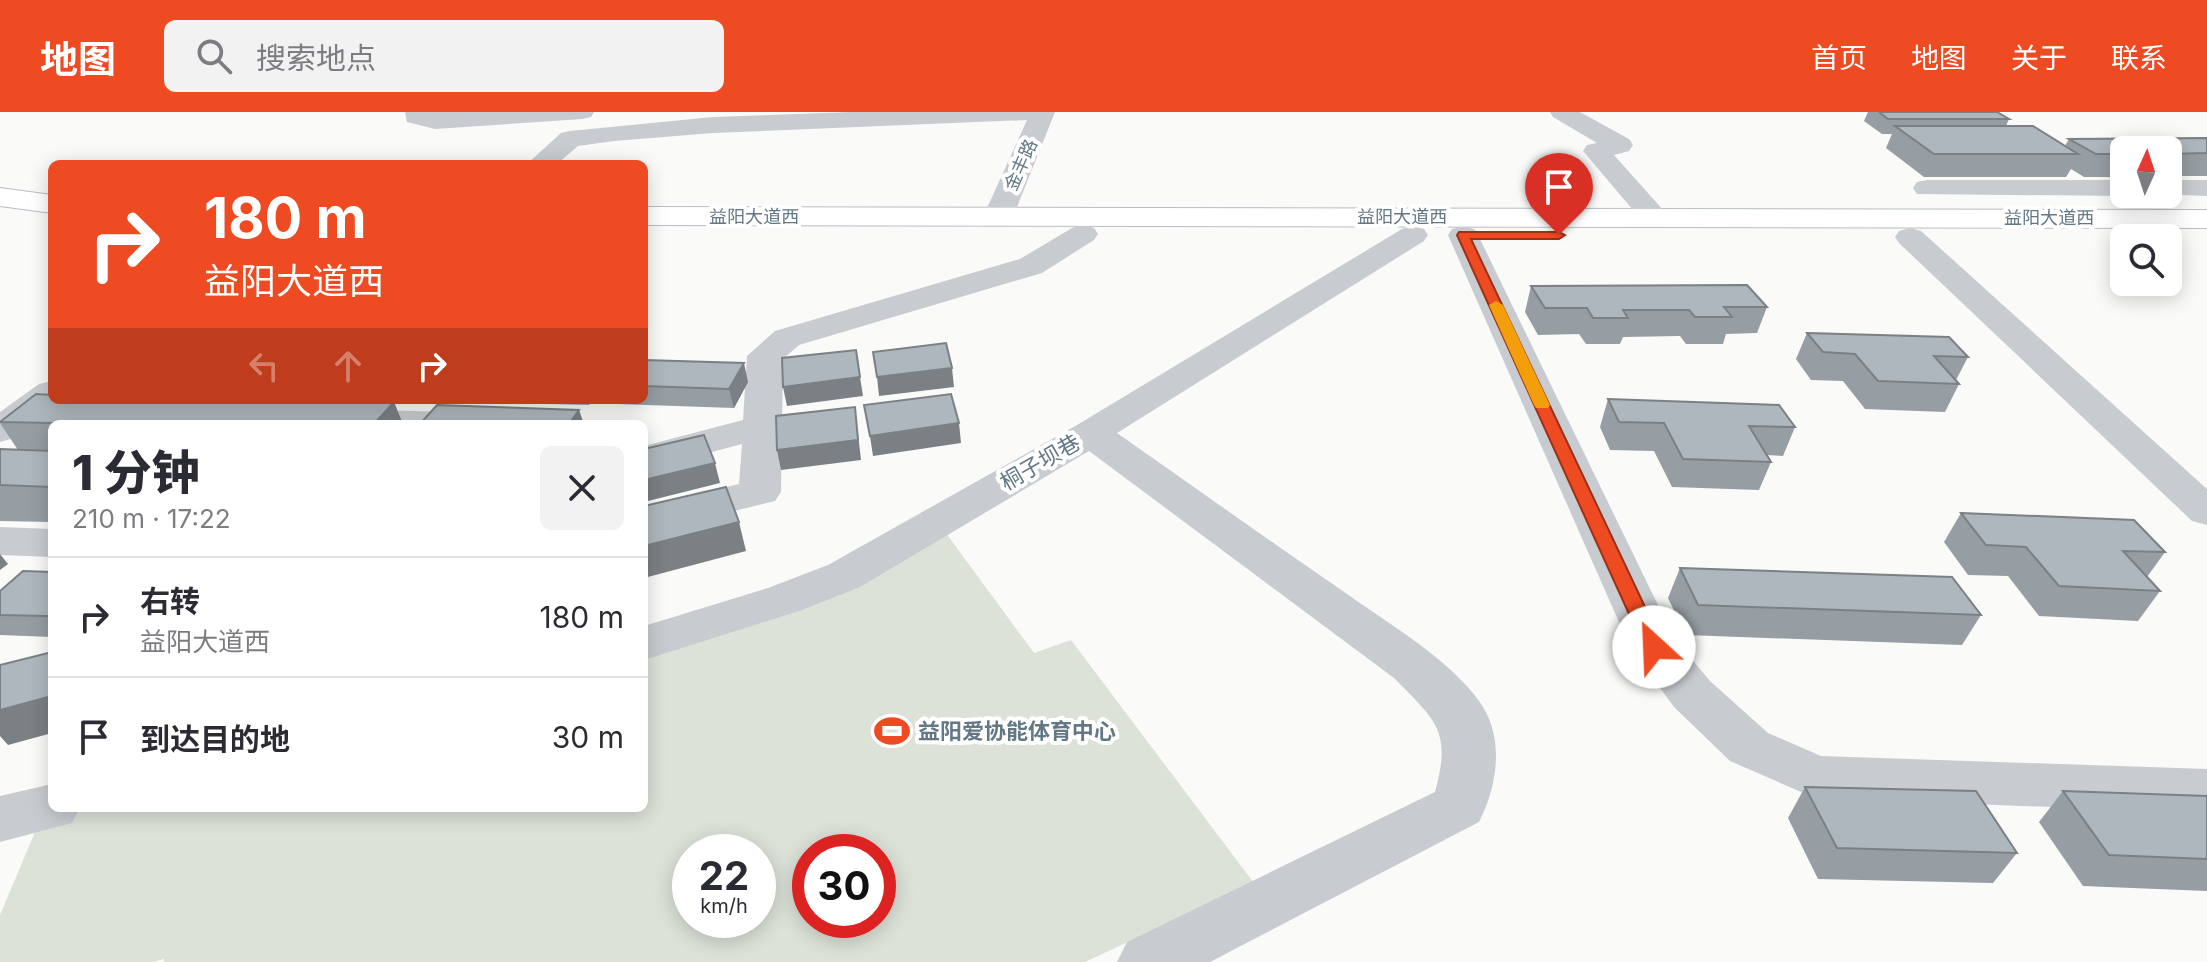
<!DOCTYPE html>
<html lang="zh">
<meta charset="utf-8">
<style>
body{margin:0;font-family:Inter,"Noto Sans SC",sans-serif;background:#f2f2f3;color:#2b2b33;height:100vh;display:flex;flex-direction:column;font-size:30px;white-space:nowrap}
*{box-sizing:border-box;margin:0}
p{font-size:26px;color:#7c7c81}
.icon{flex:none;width:44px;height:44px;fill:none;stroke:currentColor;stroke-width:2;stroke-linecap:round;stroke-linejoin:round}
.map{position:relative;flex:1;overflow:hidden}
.side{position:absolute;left:48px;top:308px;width:600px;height:392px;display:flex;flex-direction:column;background:#fff;border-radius:12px;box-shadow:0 4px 20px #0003}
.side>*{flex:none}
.hud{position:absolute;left:48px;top:48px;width:600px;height:244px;border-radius:12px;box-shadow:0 4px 20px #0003;background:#ef4b23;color:#fff;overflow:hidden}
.needle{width:52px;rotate:3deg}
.fabs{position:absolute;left:2110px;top:24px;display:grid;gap:16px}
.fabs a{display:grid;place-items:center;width:72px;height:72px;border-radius:12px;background:#fff;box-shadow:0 4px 20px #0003;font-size:40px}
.speed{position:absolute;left:672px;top:722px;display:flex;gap:16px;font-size:40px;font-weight:700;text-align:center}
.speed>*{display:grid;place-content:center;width:104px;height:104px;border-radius:50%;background:#fff;box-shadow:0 4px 20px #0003;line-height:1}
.speed small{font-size:20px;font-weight:400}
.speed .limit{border:12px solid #d22;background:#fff;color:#111}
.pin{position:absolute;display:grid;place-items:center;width:68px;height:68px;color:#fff;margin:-82px -34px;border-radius:50% 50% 50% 0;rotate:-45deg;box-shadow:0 0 8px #0007}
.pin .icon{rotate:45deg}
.me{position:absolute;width:88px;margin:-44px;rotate:335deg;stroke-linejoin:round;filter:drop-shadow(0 0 6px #0008)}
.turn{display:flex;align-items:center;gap:28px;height:168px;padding:0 24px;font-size:36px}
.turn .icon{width:104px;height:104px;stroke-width:2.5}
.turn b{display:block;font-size:56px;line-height:68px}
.lanes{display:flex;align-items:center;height:76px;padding:0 24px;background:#0003;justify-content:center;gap:40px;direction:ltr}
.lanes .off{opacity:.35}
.round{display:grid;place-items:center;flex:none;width:84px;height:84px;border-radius:12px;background:#f2f2f3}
.head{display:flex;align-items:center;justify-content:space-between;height:136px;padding:0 24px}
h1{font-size:48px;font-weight:800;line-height:60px}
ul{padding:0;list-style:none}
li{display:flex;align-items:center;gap:24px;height:120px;padding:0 24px;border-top:2px solid #e1e1e2}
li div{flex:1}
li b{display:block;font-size:30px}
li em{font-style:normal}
header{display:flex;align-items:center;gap:48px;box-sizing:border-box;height:112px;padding:0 40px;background:#ef4b23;color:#fff}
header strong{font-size:38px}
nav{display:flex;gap:44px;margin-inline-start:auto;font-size:28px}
.search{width:560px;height:72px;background:#f2f2f3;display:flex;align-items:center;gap:20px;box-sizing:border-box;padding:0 28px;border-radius:12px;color:#7c7c81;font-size:30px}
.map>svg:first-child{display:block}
.green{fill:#dce2d8;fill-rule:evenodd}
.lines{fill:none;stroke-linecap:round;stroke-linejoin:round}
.major-casing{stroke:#b8bec2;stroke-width:2}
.minor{fill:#c8ccd0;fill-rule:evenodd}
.major{fill:#fff;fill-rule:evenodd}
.wall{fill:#969da3}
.shaded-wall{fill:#7a8084}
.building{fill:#aeb7bd;stroke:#7a8084;stroke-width:2}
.route{fill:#ef4b23;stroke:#9b3117;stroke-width:2}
.slow{fill:#f59e0b}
.labels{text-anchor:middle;stroke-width:8;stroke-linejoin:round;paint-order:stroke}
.far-street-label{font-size:18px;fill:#637785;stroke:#fff}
.street-label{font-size:22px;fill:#637785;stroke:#fff}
.poi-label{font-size:22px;font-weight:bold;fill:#637785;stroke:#fff;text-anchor:start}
</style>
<header>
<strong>地图</strong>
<div class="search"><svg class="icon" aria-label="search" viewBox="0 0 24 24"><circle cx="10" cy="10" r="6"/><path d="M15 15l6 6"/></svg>搜索地点</div>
<nav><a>首页</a><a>地图</a><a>关于</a><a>联系</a></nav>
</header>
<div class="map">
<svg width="2207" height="850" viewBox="0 0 2207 850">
<rect width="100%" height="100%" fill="#fafaf8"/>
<path class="green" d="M946 421 1034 541 1071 528 1254 771 1085 850H164V847L153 850H0V803L40 708 97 696H644V543ZM690 740H758V808H690ZM810 740H878V808H810Z"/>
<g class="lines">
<g class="major-casing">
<path id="major" d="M0 76 52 83V101L0 94Z
M644 95 2207 98V116L644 113Z"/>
</g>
<path class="minor" d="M405 0H594L591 5 582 7 435 17 407 10Z
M851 0H1055L1013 105 1008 111 998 114 988 111 983 105 1027 8 713 21 614 29 578 34 557 52H527L561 21 570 19 713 5Z
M1550 0H1580L1629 27 1633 33 1629 39 1614 43 1664 99 1669 105 1664 111 1654 114 1644 111 1583 39 1587 33 1597 31 1553 5Z
M1927 68H2124V82H2134L2124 84 1917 82 1913 76 1917 70Z
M2168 68H2207V84L2158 82H2168Z
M1083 113 1094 116 1098 122 1094 128 1042 161 799 233 783 247 781 380 775 389 644 421V395L739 372 742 332 644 358V334L743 308 747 244 775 219 1020 147 1072 116Z
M1413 114 1424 117 1428 123 1424 129 1117 321C1194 375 1270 429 1347 482 1388 511 1450 548 1479 589 1505 624 1498 673 1479 710L1210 850H1117L1127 830 1435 680C1452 618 1436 609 1394 566L1089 339 860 475 802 498 644 548V514L768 476 828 453 1077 313 1402 117Z
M1463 114 1474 117 1478 123 1674 526 1710 569 1768 621 1821 644 2207 657V701L1815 686 1730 649 1674 595 1630 535 1448 123 1452 117Z
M1910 116 1921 119 2207 377V413L2192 409 1899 131 1895 125 1899 119Z
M52 269V288H65L14 326 0 330V300L39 272Z
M344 297 448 300 462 304 467 312H327L325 309 330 301Z
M0 415 52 417V445L0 443Z
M52 672V696H80L72 711 0 730V684Z"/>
<use href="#major" class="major"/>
</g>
<path class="wall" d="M1868 0H1997L2009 7 2006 14 2065 34 2069 27 2207 26V64H2168V38H2124V65H2084L2071 57 2066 65H1924L1886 36 1892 22H1882L1864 9Z
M1531 174 1767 195 1757 221 1726 222 1723 232H1686L1680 224 1623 225 1620 232H1586L1579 222 1538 223 1525 200Z
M1807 221 1968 245 1956 268 1959 272 1945 300 1865 297 1843 269 1811 268 1796 247Z
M644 248 748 270 734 296 617 292 616 288H644Z
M1608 287 1795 315 1783 344 1767 343 1771 350 1759 378 1672 375 1654 339 1610 338 1600 315Z
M472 288H592L589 293 473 290Z
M0 309 403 312H52V339L18 338 0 311Z
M0 337 52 339V410L0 409Z
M1961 401 2165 440 2147 465 2160 479 2138 509 2039 504 2008 464 1968 463 1944 430Z
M1680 456 1981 503 1962 533 1686 523 1668 486Z
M52 460V525L0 523V479Z
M1805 675 2017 741 1993 771 1818 767 1788 706Z
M2063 679 2207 684V779L2083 774 2039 710Z"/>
<path class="shaded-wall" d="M744 251 748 270 734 296 729 277Z
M952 256 954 275 879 284 877 265Z
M860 265 863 284 787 294 783 275Z
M394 290 403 312H374Z
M855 295 861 348 781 358 777 338Z
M579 298 584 312H569Z
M959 311 961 331 873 344 870 324Z
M715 351 720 371 644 390V368Z
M739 410 746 439 644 466V434Z
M0 442 8 452 0 458Z
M52 584V621L8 633 0 624V598Z"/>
<path class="building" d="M1879 0H1997L2009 7H1888Z
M1895 14H2033L2078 42H1934Z
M2207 26V41L2168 42V38H2124V42H2096L2069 27Z
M1747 173 1767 195H1724L1732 205H1695L1689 198H1623L1628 206H1593L1587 196H1545L1531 174Z
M1807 221 1949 225 1968 245 1934 244 1959 272 1878 269 1855 242 1823 240Z
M946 231 952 256 877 265 873 240Z
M856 238 860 265 783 275 782 246Z
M644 248 744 251 729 277 644 274Z
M36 282 52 283V288H294L394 290 374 312H108L0 310Z
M951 282 959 311 870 324 864 293Z
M1608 287 1779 293 1795 315 1749 314 1771 350 1683 347 1664 311 1619 310Z
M437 293 579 298 569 312H420Z
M855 295 858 328 777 338 776 304Z
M704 323 715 351 644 368V337Z
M0 337 52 339V375L0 373Z
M726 375 739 410 644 434V394Z
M1961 401 2134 408 2165 440 2123 439 2160 479 2059 474 2026 435 1986 433Z
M1680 456 1952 465 1981 503 1698 493Z
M23 459 52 460V501L48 504 0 503V479Z
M52 540V584L0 598V553Z
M1805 675 1976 679 2017 741 1837 736Z
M2063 679 2207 684V747L2109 743Z"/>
<path class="route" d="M1459 120H1559L1565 123 1559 127H1471L1664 535 1661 540H1647L1644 535 1457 123Z"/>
<path class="slow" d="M1496 189 1503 193 1550 293 1548 296H1536L1534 293 1489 193Z"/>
<defs>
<g id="stadium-bare" transform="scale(2.76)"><path d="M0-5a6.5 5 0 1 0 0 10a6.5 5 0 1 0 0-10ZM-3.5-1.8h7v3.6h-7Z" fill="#ef4b23" stroke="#fff" stroke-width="2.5" paint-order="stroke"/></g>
</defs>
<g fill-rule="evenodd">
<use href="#stadium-bare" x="892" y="619"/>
</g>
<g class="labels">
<g class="far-street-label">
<text transform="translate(1021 53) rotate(-66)" y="6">金丰路</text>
<text x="754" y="111">益阳大道西</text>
<text x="1402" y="111">益阳大道西</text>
<text x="2049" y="112">益阳大道西</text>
</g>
<g class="street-label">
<text transform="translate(1040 350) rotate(-30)" y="8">桐子坝巷</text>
</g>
<g class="poi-label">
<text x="918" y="627">益阳爱协能体育中心</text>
</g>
</g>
</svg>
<div class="fabs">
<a><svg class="needle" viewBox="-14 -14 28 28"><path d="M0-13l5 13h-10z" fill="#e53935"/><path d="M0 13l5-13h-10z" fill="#7c7c81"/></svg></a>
<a><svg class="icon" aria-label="search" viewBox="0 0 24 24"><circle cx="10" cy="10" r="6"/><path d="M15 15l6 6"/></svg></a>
</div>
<div class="speed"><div>22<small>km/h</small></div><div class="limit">30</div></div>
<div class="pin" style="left:1559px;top:123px;background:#d93025"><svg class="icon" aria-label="arrive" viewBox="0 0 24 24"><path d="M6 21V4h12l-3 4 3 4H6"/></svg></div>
<svg class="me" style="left:1654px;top:535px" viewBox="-20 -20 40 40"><circle r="19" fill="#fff"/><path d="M0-13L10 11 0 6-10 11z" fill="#ef4b23"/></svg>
<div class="hud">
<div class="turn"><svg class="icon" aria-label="right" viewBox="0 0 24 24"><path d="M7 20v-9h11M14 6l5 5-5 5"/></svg><div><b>180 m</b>益阳大道西</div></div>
<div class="lanes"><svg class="icon off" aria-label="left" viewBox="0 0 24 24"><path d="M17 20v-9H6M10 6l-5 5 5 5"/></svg><svg class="icon off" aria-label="ahead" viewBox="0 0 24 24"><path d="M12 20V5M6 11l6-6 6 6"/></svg><svg class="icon" aria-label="right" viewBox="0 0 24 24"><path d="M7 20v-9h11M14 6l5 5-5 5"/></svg></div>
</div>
<section class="side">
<div class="head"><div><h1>1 分钟</h1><p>210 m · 17:22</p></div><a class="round"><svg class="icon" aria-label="close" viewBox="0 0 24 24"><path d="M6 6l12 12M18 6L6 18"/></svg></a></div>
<ul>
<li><svg class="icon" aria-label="right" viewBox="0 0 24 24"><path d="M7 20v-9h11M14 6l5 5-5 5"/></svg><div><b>右转</b><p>益阳大道西</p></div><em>180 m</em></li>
<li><svg class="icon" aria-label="arrive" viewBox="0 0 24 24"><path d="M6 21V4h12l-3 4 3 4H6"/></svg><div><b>到达目的地</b></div><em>30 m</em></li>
</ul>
</section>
</div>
